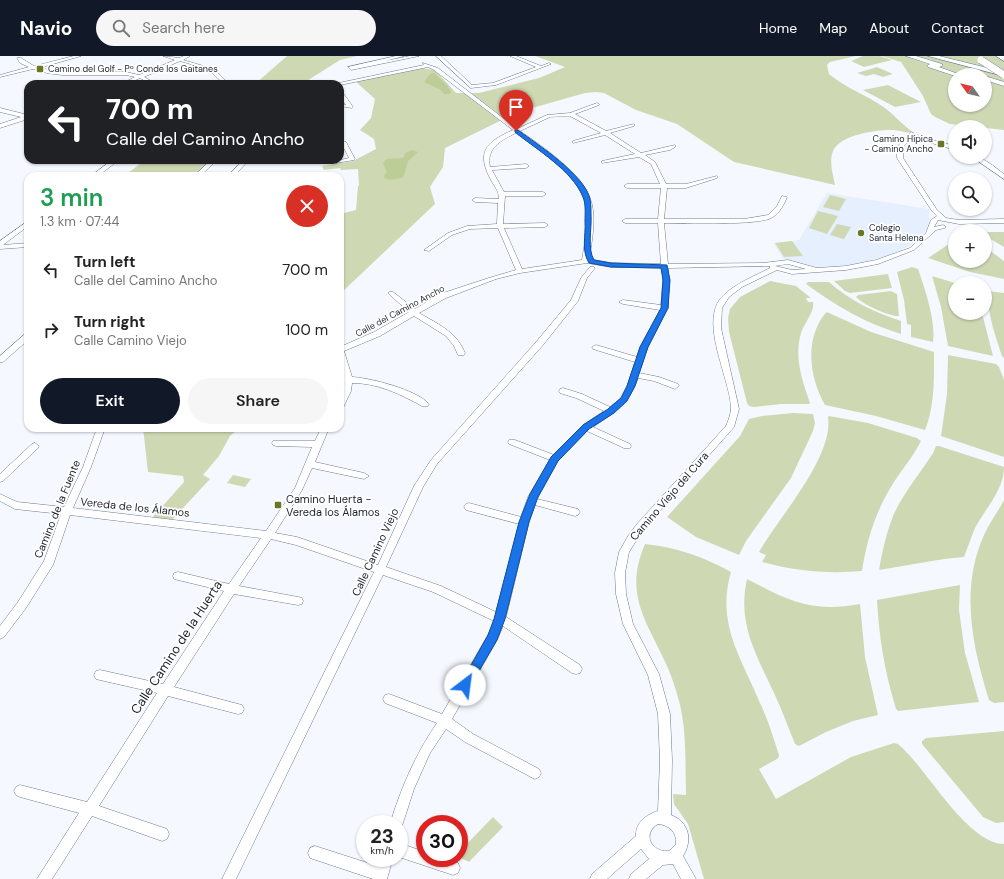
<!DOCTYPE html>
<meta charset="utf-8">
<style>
body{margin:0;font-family:"DM Sans",sans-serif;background:#f6f6f6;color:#222;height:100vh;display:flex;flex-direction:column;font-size:15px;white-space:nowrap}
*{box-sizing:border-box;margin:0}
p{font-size:13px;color:#767676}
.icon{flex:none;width:22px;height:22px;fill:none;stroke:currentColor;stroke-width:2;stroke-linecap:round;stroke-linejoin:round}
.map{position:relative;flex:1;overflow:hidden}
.panel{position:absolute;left:24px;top:116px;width:320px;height:260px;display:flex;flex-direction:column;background:#fff;border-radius:12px;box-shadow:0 1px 3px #0004}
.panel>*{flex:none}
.banner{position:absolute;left:24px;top:24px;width:320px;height:84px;border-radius:12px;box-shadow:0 1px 3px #0004;background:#202124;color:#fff;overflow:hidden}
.needle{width:26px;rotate:304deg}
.buttons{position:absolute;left:948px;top:12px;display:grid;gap:8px}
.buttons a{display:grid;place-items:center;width:44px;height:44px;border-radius:50%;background:#fff;box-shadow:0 1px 3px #0004;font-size:20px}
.speed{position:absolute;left:356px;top:759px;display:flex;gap:8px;font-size:20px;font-weight:700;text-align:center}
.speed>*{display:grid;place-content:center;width:52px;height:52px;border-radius:50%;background:#fff;box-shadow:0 1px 3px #0004;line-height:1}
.speed small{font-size:10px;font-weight:400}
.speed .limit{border:6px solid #d22;background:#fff;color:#111}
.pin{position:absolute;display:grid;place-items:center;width:34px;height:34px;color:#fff;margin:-41px -17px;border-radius:50% 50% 50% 0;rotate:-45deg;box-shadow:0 0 4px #0007}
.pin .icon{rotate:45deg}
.me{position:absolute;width:44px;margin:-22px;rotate:30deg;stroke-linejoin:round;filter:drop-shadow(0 0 3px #0008)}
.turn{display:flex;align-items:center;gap:14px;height:84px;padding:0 16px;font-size:18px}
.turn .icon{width:52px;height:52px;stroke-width:2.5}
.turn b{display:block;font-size:28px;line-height:34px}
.round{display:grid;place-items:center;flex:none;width:42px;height:42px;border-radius:21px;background:#f6f6f6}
.head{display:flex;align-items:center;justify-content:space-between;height:68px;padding:0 16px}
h1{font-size:24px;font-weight:600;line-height:30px;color:#1e9e55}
.action{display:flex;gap:8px;margin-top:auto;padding:8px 16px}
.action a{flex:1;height:46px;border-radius:24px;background:#111827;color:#fff;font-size:16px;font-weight:600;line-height:46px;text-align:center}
.action a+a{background:#f6f6f6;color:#222}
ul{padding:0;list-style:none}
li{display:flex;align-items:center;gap:12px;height:60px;padding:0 16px}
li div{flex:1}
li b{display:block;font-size:15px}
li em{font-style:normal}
header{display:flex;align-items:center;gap:24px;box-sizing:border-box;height:56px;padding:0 20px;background:#111827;color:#fff}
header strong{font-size:19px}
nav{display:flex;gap:22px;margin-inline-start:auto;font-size:14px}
.search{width:280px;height:36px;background:#f6f6f6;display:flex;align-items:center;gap:10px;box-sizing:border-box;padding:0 14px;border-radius:22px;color:#767676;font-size:15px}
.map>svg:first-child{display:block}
.built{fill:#e6effd}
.green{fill:#ced9b4;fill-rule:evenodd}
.water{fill:#bdcd96}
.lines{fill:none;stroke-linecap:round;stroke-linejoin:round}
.minor-casing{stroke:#6b7a94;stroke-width:1}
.highway-casing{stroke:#6b7a94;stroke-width:1}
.minor{fill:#fff;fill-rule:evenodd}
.highway{fill:#fff;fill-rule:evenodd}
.highway-bridge-casing{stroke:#6b7a94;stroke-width:8;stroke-linecap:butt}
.highway-bridge{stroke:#fff;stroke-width:7}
.route{fill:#1a73e8;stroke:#114b97}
.poi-dot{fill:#677928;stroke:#fff;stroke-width:1.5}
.labels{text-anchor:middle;stroke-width:3.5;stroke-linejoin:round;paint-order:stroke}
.far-poi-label{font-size:9px;fill:#1c222d;stroke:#fff;text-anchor:start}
.far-street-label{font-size:9px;fill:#1c222d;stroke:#fff}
.street-label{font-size:11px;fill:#1c222d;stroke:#fff}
.poi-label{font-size:11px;fill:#1c222d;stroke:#fff;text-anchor:start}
.near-street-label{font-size:13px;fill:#1c222d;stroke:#fff}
</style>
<header>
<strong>Navio</strong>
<div class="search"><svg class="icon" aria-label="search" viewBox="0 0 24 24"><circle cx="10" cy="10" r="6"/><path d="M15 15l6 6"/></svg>Search here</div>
<nav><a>Home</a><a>Map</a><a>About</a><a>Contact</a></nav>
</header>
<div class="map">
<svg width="1004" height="823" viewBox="0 0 1004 823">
<rect width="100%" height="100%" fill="#f5f9ff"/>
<path class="built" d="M827 137 929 153V166L927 173 920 181 906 192 888 199 864 206 841 210 818 211 785 205 773 187 799 184Z"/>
<path class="green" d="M287 0H357L340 4 302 28H255Z
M535 0H856L830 6 827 9 829 18C847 33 867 39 885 52 896 60 904 71 916 78 909 77 902 75 894 74 879 73 843 78 834 93 828 104 833 118 835 129L734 106 677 68 636 54 604 37 596 36 585 37 518 56 445 92 443 111 430 131 435 148 340 238V158L356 154 358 130H359L358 113 341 114 340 112 324 114 322 110 353 105 376 93 374 83 360 74 371 62 375 43 355 25 421 12 435 14 456 37H479L539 22 565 11Z
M863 0H880L892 4 864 11 851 5Z
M882 0H1004V74L950 68 935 61 931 58 923 40 901 6ZM955 19H985V49H955Z
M877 11 893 18 883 21 874 18 866 20 857 17Z
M888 29 921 46 895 51 863 34Z
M145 104H210L193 120H124Z
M830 139 846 143 839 155 823 151Z
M818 155 838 160 827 178 809 172Z
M837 168 851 171 844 183 830 179Z
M987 176H1004V191L987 181Z
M955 184V205H985V191L1004 205V223L970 216 928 202Z
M792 185 803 200 784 201 775 187Z
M912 211 918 213C925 233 936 265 933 286L911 281V269L907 268 904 244 897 216Z
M888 218 892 232 850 237 845 235 834 225Z
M932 220 955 227V257H982L993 300 948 290 941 251Z
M770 225 796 230 811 242H806L808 246H813C815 256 804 267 801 277 794 301 802 324 810 347L809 348H781L754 351 749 350 747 347 729 276 728 262 730 253 740 241Z
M808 226H829C850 245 874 256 901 265V278C865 267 836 250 806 228Z
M891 235 897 238 899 260C890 261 862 248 856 241L858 239Z
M988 235 1004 237V302L1002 300C995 279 987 257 988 235Z
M827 256 871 276 934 296C934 321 935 350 925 374L876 360 825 349C811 324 805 291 820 265 822 262 824 258 827 256Z
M948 299 996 308 999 311 1004 324V401L941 380 947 338Z
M793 357 813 358 815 367 813 375 791 422 746 485 739 499 696 481 667 461 740 380 749 363 762 360Z
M829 360 868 367 917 382 921 385C913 401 903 412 894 426 876 454 867 483 862 515 827 518 795 515 762 506L766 499 759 496C778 462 834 401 828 361Z
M143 372H239L230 380 219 400 203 419 210 423 172 464 152 462 184 426 183 420 148 416Z
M936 390H939L1004 411C1004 434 985 453 975 472 971 481 968 491 964 501L944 503 879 514C882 496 886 478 893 460 903 437 920 418 933 397Z
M233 419 251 423 245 431 227 427Z
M1004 444V646L994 647 989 644C972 590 960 532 984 479 989 467 998 456 1004 444Z
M645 488C676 491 704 501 731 516 716 568 741 601 760 647 768 663 773 681 779 699V701L777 703 759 713 776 743 851 701 894 687 898 688C926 711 967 788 1004 788V823H704L688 768 674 748 673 738 686 739C685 708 687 675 679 645 676 634 672 621 667 610 647 565 623 539 645 488Z
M747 523C789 545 811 557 860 548L865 601 878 659 853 665 826 676 799 690 795 688C788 671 782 654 774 637 756 598 737 568 747 523Z
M960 529 959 554 965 597 979 646 898 655 896 653C885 617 879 582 877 544Z
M1004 675V766L996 767 983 761 922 688V685L926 682Z
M493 761 503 771 469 806 459 801V796Z"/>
<path class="water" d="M434 17 447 29 451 36 449 38H444L441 34 424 26 430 18Z
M412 94 418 96 408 105 404 119 402 122 390 124 385 122 384 120 387 116 383 107C388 99 396 105 404 101L405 97Z"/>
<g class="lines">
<g class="minor-casing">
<path id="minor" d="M74 0H81L39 12 62 16 110 15 126 16 139 19 175 4 163 0 179 2 184 0H190L183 4 214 13 226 25 222 26 210 15 204 12 180 5 144 21 157 28H151L140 22 127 28H121L135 21 126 19H62L47 17 33 13 0 21V19L29 11 20 7 17 2H21L34 10Z
M396 0H404L385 5 410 0H419L351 14 348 11Z
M436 0H441L472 29 493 27 536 11 510 0H516L541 10 549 7 551 8 496 29 471 32Z
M423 7 438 12 517 73 547 59 570 57 597 47 599 48V49L575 58 606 75 634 68V70L610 77 641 97 675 89V91L670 94 645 99 655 106 666 128H686L717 120V122L686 132H667L664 163H744L768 159 777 150 782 140 787 141C784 149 780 156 773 161 762 170 683 167 664 167L668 208 763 207 788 204 817 212 846 210 876 204 910 192 926 177 931 164 937 160 932 155 897 102V91L911 76 921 81 955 90V94L925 85 912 82 903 91V102L937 154 946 162 959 164 1004 163V167L959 168 938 164 934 171 943 169 946 171 945 172 936 174 914 194 878 208 846 214 792 218 777 214 742 231 729 241 722 252 721 272 739 353 734 371 643 474 629 496 625 517 626 538 633 568 659 618 670 658 672 704 671 759C689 766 693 784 683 800L696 823H681L673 808 663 809 646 823H629L631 818 649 803 641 793 607 823H590L592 818 636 780C635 767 647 758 658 755L660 704 658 658 648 619 623 568 616 538 615 517 619 496 628 480 637 468 726 370C728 365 731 358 731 352 730 321 696 261 725 238 738 226 755 220 770 212V210L668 212 669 224 668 252 648 291 639 317 659 321 678 328 679 330 675 333 654 325 638 322C628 350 616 355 593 371L630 388 631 390 630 392H624L587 375 558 405 538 441 537 443 578 453 580 456 578 459 575 460 535 449 529 466 506 561 580 609 582 613 580 617 576 618 572 617 503 570 497 584 452 663 473 678 539 713 541 717 539 721 535 723 531 721 465 686 446 673 430 697 414 733 401 773H399V768H390C401 732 415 699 437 667L385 647 383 643 385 639 389 638 442 658 488 579 494 565 433 536 383 519 236 823H222L374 516 296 489 271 483 239 530 298 541 302 542 303 545 302 548 298 549 234 538 174 631 238 648 242 649 244 653 242 657 238 658 168 640 99 750 167 773 169 778 167 783 162 785 92 760 52 823H37L79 757 20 741 16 739 14 735 16 731 20 729 87 746 157 637 100 624 96 623 94 619 96 615 100 614 163 628 224 535 174 523 173 520 174 517 178 516 229 528 261 482 70 459 53 509 26 552 4 581 0 583V570L18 546 44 505 61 458 15 453 0 445V438L17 446 64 451 83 411 97 372H105L91 411 73 452 266 475 295 432 312 391 276 390 273 389 272 387 273 385H315L321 372H329L315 406 364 417 369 420 364 423 312 412 302 434 275 477 297 481 378 509 414 430 431 404 537 285 571 244 581 222 590 211H594L595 212 587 222 578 245 543 289 437 408 423 431 386 511 441 530 496 556 519 468 466 454 464 451 466 448 469 447 521 461 528 441 550 404 509 388 508 386 509 384H515L554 399 583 369 604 355 576 342 560 337 559 335 560 333 563 332 582 338 610 351 621 342 627 330 635 306 593 293 592 291 596 289 637 301 640 291 660 254 623 248 619 246 623 244 661 249 663 224 662 212 611 211 587 207 520 217 496 223 446 242 419 257C438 268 457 276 465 297L464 299H458L454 290 446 280 414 260 380 280 344 295 352 321C371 322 417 334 429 348L428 350H422C400 338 378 327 352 327L351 335 343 352 340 353V342L343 335 344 323 340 307V291L374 276 409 256 389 238V236H393L415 253 440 238 492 221 516 214 498 172 470 173 452 179 429 195 424 194 448 177 467 170 497 168 498 147 475 146 472 144 475 142 499 143C499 136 496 132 492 126 476 97 484 87 513 74L434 14 428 11 340 29 334 28 424 9ZM570 60 601 77 573 85V87L605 79 635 98 602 105V107L639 101 651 108 660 128H627L624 130 627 132H661L658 163H625L622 165 625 167H658L661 208 611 207 589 203C592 185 597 160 590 142 580 116 543 91 520 75L550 61ZM516 77C537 93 575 117 584 143 590 161 585 186 582 204L522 213 504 172 545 171 548 169 545 167 503 168 505 140H543L546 138 543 136H504L492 114 526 112 529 110 526 108 490 111C486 92 501 84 516 77ZM788 208 806 213 792 214 775 210ZM658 768C669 769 677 776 676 788L669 795C652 797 641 778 658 768Z
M340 37H343L353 51 352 52 340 50V48L346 49 340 40Z
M0 52 28 59V63L0 72V68L21 61 0 56Z
M340 84 346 86 355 103 354 104 336 107V105L349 102 342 88H340Z
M972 101C985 101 994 111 1004 118V123Z
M112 104H119L98 120H91Z
M211 104H217L200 120H194Z
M243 104H249L234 120H228Z
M28 165V170L3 189 28 187V191L0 193V185Z
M25 278H28V284L3 306H0V300Z
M35 387 39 390 38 392 3 425 0 426V418L32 388Z
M399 787 425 796V802H443L458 807 460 812 458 817 453 819 399 801Z
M315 790 377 810 379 802H393L387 823H373L310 802 308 797 310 792Z"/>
</g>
<g class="highway-casing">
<path id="highway" d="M906 0H916L942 8V10L939 11 961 19H955V20L928 11 927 10 930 8Z
M928 0H939L1004 16V20Z
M996 0H1004V5Z
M985 20 1004 26V30L985 24Z"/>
</g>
<use href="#minor" class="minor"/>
<use href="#highway" class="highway"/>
<g class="highway-bridge-casing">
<path id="highway-bridge" d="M981 4 1004 19"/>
</g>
<use href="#highway-bridge" class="highway-bridge"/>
</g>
<path class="route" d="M515 74H518C538 89 585 119 590 143 591 148 591 154 591 159 592 173 587 192 594 204L611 207 667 209 670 224 668 252 648 291 635 330 627 345 614 357 589 373 558 405 538 441 529 466 505 563 497 584 469 632 465 634 461 632 460 629 488 579 494 563 519 466 530 438 551 401 583 369 608 353 621 342 627 330 640 291 661 252 663 224 661 212 611 211 589 207C581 194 586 180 585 165 585 158 586 148 583 141 572 114 537 94 515 76Z"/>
<g class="poi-dot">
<rect x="36" y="9" width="8" height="8" rx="2"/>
<rect x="937" y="84" width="8" height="8" rx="2"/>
<circle cx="861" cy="177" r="4"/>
<rect x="274" y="445" width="8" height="8" rx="2"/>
</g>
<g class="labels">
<g class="far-poi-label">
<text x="48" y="16">Camino del Golf - Pº Conde los Gaitanes</text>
<text x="933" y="86" text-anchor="end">Camino Hípica<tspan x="933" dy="10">- Camino Ancho</tspan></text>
<text x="869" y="175">Colegio<tspan x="869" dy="10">Santa Helena</tspan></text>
</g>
<g class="far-street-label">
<text transform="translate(400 255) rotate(-28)" y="3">Calle del Camino Ancho</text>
</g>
<g class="street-label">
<text transform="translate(669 440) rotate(-49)" y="4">Camino Viejo del Cura</text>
<text transform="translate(135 451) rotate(6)" y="4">Vereda de los Álamos</text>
<text transform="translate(57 453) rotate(-68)" y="4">Camino de la Fuente</text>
<text transform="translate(375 496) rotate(-65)" y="4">Calle Camino Viejo</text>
</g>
<g class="poi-label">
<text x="286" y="447">Camino Huerta -<tspan x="286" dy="13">Vereda los Álamos</tspan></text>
</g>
<g class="near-street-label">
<text transform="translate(176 591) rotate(-57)" y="5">Calle Camino de la Huerta</text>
</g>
</g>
</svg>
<div class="buttons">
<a><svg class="needle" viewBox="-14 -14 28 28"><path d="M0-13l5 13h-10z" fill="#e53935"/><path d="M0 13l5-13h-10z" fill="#767676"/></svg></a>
<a><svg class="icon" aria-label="sound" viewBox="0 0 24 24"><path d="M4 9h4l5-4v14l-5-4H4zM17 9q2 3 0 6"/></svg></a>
<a><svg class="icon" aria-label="search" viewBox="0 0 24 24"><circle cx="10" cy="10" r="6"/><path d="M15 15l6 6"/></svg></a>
<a>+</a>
<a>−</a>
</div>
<div class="speed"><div>23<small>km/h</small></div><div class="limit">30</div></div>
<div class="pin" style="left:516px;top:75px;background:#d93025"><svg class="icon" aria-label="arrive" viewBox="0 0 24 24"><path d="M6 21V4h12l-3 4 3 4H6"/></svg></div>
<svg class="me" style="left:465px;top:629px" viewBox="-20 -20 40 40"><circle r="19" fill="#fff"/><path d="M0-13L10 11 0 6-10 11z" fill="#1a73e8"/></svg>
<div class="banner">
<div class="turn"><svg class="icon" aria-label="left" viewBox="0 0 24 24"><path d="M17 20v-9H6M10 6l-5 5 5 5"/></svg><div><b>700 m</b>Calle del Camino Ancho</div></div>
</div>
<section class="panel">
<div class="head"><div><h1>3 min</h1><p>1.3 km · 07:44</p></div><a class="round" style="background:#d93025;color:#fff"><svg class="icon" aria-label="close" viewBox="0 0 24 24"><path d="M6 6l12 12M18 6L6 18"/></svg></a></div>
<ul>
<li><svg class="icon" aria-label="left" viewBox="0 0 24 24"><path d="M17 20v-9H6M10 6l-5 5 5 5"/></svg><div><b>Turn left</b><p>Calle del Camino Ancho</p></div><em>700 m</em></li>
<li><svg class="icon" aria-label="right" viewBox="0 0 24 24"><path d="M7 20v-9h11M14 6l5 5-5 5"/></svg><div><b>Turn right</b><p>Calle Camino Viejo</p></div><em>100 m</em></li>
</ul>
<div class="action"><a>Exit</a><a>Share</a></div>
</section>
</div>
